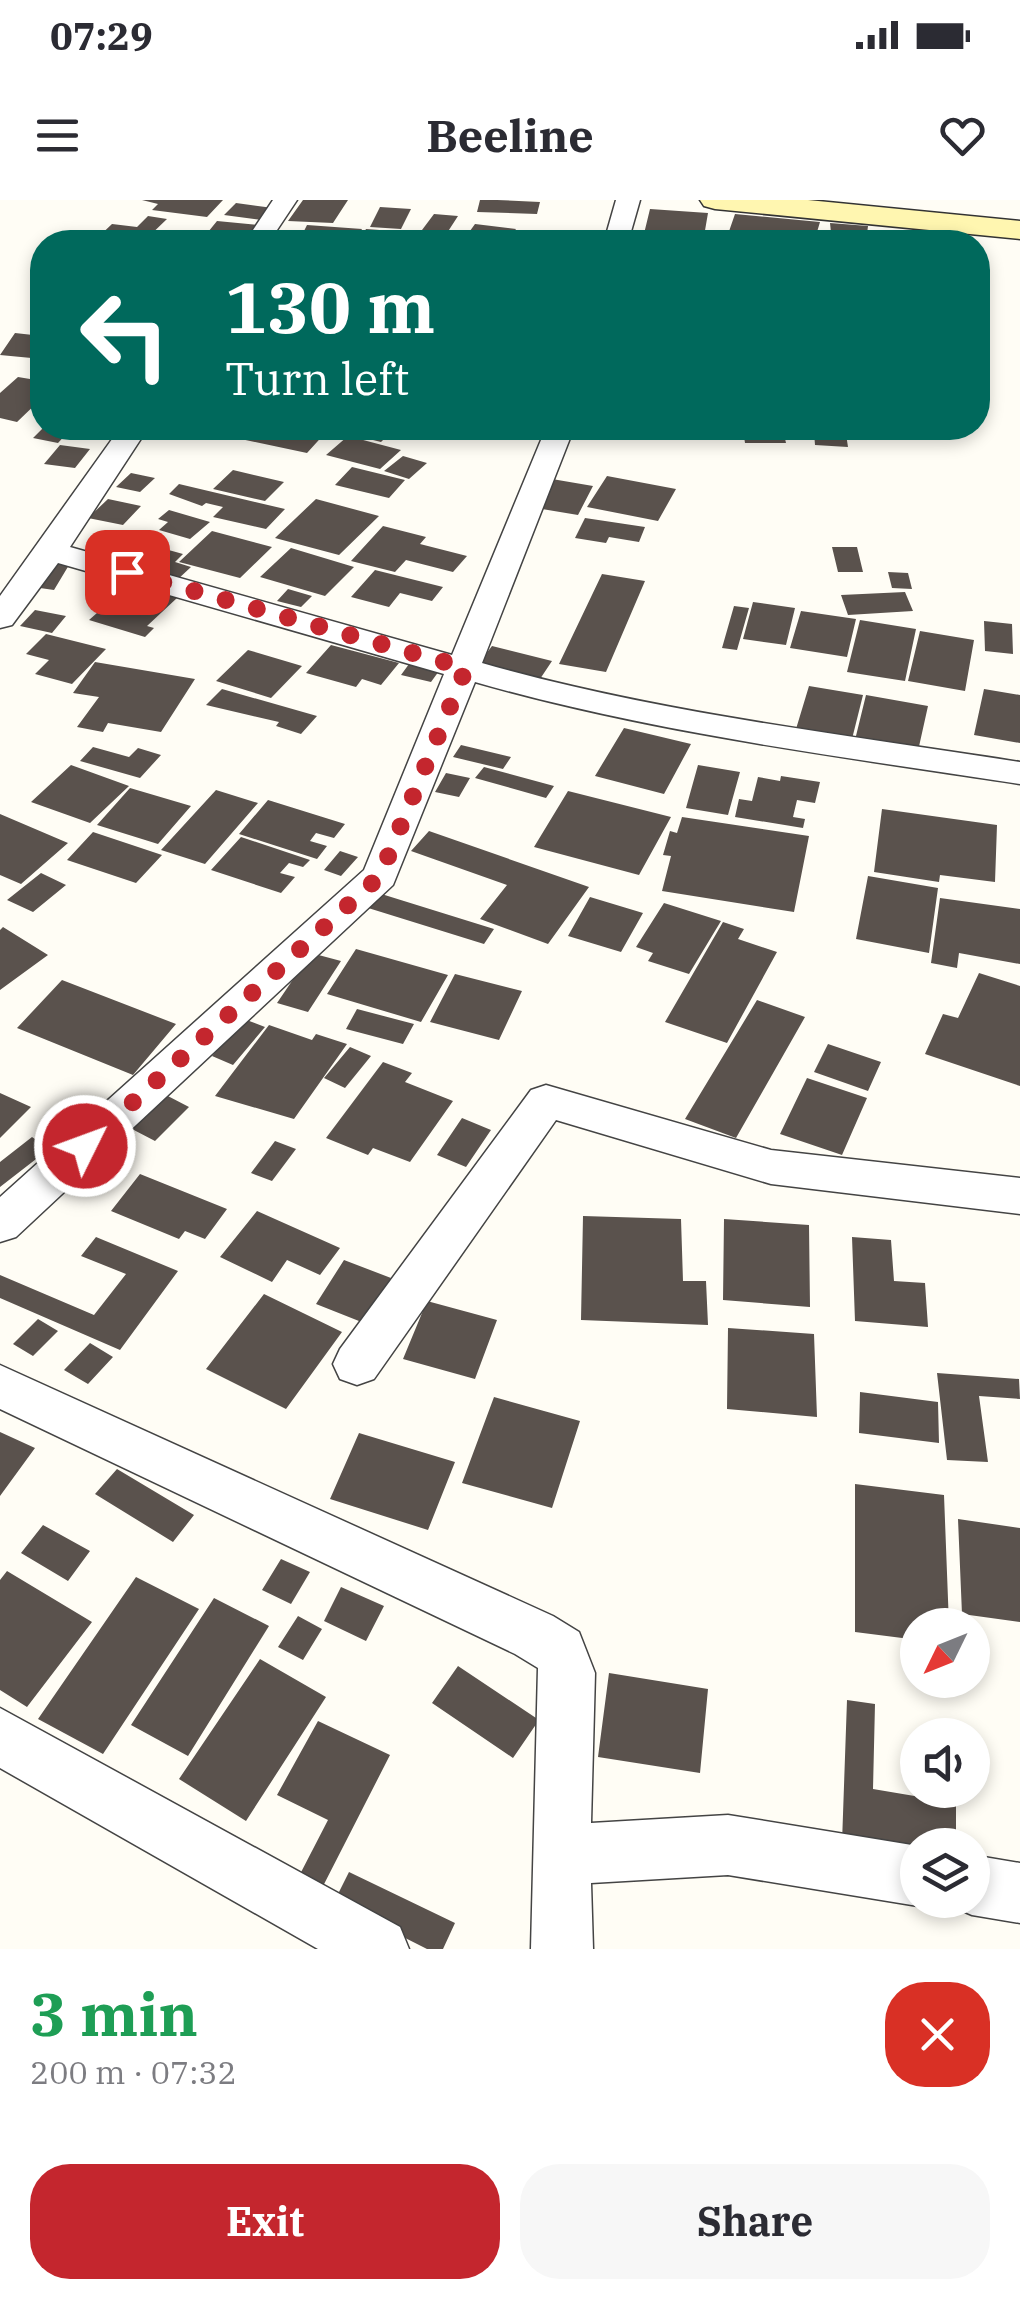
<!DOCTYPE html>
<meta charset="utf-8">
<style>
body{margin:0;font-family:"IBM Plex Serif",serif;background:#f7f7f7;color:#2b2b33;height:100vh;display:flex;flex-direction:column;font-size:38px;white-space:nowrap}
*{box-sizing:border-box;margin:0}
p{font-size:32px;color:#7c7c81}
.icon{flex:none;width:55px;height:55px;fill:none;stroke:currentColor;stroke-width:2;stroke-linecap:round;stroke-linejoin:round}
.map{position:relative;height:1749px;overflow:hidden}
.drawer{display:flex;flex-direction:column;background:#fff;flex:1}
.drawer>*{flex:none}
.top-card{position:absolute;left:30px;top:30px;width:960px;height:210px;border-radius:40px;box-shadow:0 5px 15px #0003;background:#00695c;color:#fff;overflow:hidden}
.needle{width:65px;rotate:227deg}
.tools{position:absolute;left:900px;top:1408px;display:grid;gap:20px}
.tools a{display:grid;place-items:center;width:90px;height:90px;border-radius:50%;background:#fff;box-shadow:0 5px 15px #0003;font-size:50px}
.pin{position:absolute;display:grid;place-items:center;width:85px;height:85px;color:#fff;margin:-42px;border-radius:20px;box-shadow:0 5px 15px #0006}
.me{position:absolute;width:110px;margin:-55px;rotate:48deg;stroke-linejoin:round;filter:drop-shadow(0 0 8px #0008)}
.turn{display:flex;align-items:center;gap:35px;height:210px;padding:0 30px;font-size:45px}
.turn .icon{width:130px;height:130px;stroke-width:2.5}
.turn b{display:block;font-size:70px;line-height:85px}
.round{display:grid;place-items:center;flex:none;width:105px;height:105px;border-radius:40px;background:#f7f7f7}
.head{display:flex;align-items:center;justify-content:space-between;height:170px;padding:0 30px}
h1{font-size:60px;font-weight:700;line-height:75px;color:#1e9e55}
.action{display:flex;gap:20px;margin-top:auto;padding:20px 30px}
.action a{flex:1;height:115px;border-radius:40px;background:#c4262e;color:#fff;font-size:40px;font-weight:700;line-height:115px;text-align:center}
.action a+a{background:#f7f7f7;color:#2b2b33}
.status{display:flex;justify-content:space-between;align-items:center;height:70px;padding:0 50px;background:#fff;direction:ltr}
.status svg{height:28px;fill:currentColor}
header{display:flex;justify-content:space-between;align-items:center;height:130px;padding:0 30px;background:#fff;font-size:45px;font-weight:700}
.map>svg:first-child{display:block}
.building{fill:#5a524d}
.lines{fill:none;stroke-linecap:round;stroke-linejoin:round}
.street-casing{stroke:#444;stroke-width:3}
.secondary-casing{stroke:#333;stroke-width:3}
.street{fill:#fff;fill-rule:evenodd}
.secondary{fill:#fff6b0;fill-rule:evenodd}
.route{stroke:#c4262e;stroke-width:18;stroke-dasharray:0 32.4}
</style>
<div class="status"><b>07:29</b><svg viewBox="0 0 49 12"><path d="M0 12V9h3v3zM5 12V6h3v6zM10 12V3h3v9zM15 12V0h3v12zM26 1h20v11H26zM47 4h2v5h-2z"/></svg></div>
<header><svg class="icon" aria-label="menu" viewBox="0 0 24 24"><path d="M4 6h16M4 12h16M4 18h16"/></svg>Beeline<svg class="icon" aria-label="heart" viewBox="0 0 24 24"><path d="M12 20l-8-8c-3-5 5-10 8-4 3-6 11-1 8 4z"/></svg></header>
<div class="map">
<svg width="1020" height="1749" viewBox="0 0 1020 1749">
<rect width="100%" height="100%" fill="#fffdf5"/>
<path class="building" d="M142 0H223L207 17 152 10 158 4Z
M303 0H348L333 23 288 21Z
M480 0H497L540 2 537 14 477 12Z
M236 3 273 8 262 20 224 15Z
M380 7 411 9 401 29 370 27Z
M650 9 708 13 703 42H642Z
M434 14 458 16 447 33 422 30Z
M735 14 820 22 814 42 726 40Z
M148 16 167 19 143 42H93L112 24 137 27Z
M217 21 258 25 244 42H200Z
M830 23 868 26 866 42H832Z
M475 24 516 29 507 42H462Z
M307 25 362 29 355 42 300 39Z
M366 29 447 35 443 42H359Z
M15 133 42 136V159L0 155Z
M18 177 42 181V198L17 222 0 218V193Z
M43 228 68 232 58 243 33 238Z
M247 228H309L327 231 307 253 236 238Z
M350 228H415L406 237 390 233 381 242 345 233Z
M743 230H783L786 243H745Z
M814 232 846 234 848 247 815 245Z
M348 236 401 250 380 269 326 255Z
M60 245 90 249 75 268 44 264Z
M403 256 427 263 409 279 384 271Z
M352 267 405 280 389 298 335 285Z
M233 270 284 282 265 301 213 289Z
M131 273 155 278 140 292 116 287Z
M607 276 676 289 658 321 587 307Z
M552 279 593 286 578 315 536 308Z
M179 284 285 309 266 329 213 317 223 307 206 303 202 306 169 294Z
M108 299 141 306 123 325 88 318Z
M316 299 379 316 339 355 275 338Z
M169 310 210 322 190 339 159 330 168 322 158 319Z
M585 318 645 327 639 342 609 337 606 343 575 338Z
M383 326 426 337 420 344 467 356 453 372 406 360 395 372 351 361Z
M212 331 272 347 240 378 179 362Z
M832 347H857L863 372H838Z
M291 348 354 367 325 396 260 377Z
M165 349 183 354 175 362 191 367 177 380 142 371Z
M55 363 69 365 54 390 40 388Z
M375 370 443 387 432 401 400 393 389 407 351 397Z
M888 372 908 373 912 389 892 388Z
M602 374 645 381 606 472 559 464Z
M130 384 177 398 147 426 154 428 145 437 89 420Z
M288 389 312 396 301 407 277 401Z
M905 392 913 411 848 415 841 395Z
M753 402 795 408 786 445 743 439Z
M734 406 749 408 737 450 722 448Z
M35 410 66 416 52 433 20 426Z
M801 411 856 419 847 457 790 448Z
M860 420 916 429 905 481 847 472Z
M984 421 1012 424 1013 454 985 451Z
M920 431 974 440 965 491 908 481Z
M46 434 106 449 72 484 35 474 49 460 26 454Z
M331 445 399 463 381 485 362 479 356 487 306 473Z
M492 446 552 461 538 482 476 467Z
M248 450 302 466 271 498 216 481Z
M95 462 195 479 161 532 108 523 103 532 77 527 99 497 73 493Z
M409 464 439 471 431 482 401 475Z
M809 486 863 495 852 539 796 529Z
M222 489 317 516 301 534 276 526 279 522 206 505Z
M984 489 1020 495V543L974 535Z
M866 495 928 506 918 551 855 540Z
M624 528 691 544 664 594 595 576Z
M461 545 511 557 503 569 453 557Z
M93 547 129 557 138 548 161 555 140 578 80 561Z
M71 565 129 586 90 623 31 602Z
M698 565 740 572 728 615 686 608Z
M484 567 554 586 546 598 475 578Z
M446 573 470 578 459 597 435 592Z
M781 576 820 582 815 603 797 600 793 617 805 619 803 628 735 617 739 599 752 601 758 577 780 581Z
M130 588 191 606 158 644 97 625Z
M216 590 258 603 205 664 161 650Z
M568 591 671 617 639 675 534 647Z
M268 600 345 624 334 638 316 633 310 641 327 646 317 659 239 634Z
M882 609 997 625 995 682 940 675 939 682 874 672Z
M0 614 68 643 21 684 0 675Z
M682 617 809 636 794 712 662 691 671 656 663 655 670 631 677 633Z
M429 631 589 687 548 744 480 719 507 685 411 651Z
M93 632 162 655 136 683 67 660Z
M241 637 310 660 303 667 289 663 280 673 295 677 281 693 211 670Z
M340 651 358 657 341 676 324 670Z
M41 673 66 685 33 712 7 700Z
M868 676 938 688 929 753 856 739Z
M375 692 494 729 484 744 365 707Z
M590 697 643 713 621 752 568 736Z
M940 698 1020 709V764L959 753 957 768 931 763Z
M664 703 721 721 689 774 648 761 653 753 636 747Z
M723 722 744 729 738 739 777 752 727 843 665 822Z
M3 727 48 755 0 790V730Z
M356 749 448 775 421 822 327 794Z
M311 753 341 761 308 812 277 803Z
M979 773 1020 786V886L925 854 943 814 958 818Z
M455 774 522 791 499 840 430 822Z
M62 780 176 824 133 875 17 828Z
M757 800 805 817 736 938 685 919Z
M357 809 414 824 403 844 346 829Z
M244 819 265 827 233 865 212 856Z
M269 825 312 840 316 834 347 844 294 919 215 896Z
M828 844 881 862 868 891 814 872Z
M350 847 371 856 345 888 324 878Z
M383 862 412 873 405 882 453 901 410 962 373 948 368 955 326 938Z
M807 878 867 898 842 955 780 934Z
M0 893 31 907 0 938Z
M164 894 189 907 155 941 130 928Z
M462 918 491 930 466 967 437 955Z
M32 937 49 949 0 987V962Z
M275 941 296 949 272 981 251 973Z
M140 974 227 1009 205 1039 185 1031 179 1039 111 1011Z
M257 1011 340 1048 320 1075 287 1060 272 1082 220 1057Z
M583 1016 681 1019 683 1081H706L708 1125 581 1120Z
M724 1019 809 1025 810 1107 723 1100Z
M96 1037 178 1071 120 1150 0 1098V1075L94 1115 126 1074 81 1056Z
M852 1037 891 1040 894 1081 925 1083 928 1127 855 1121Z
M344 1060 391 1078 364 1123 316 1104Z
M264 1094 342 1132 286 1209 206 1169Z
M427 1101 497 1120 475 1179 403 1159Z
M38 1119 58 1131 33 1156 13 1144Z
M728 1128 814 1134 817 1217 727 1209Z
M90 1143 113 1157 88 1184 64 1170Z
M937 1173 1019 1179 1020 1199 979 1196 988 1262 947 1260Z
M860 1192 938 1202 939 1243 859 1233Z
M494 1197 580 1221 552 1308 462 1283Z
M0 1232 35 1248 0 1296Z
M359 1233 455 1262 428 1330 330 1299Z
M117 1269 194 1315 173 1342 95 1294Z
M855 1284 944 1295 949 1425H918V1440L855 1432Z
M958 1319 1020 1328V1422L962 1414Z
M43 1325 90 1351 68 1381 21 1353Z
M281 1359 310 1372 291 1404 262 1390Z
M7 1371 92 1422 27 1507 0 1490V1380Z
M136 1377 199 1409 103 1554 38 1519Z
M341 1387 384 1406 366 1441 324 1421Z
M214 1398 269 1426 188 1556 131 1525Z
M298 1416 322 1429 303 1460 278 1447Z
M260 1459 326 1497 246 1621 179 1579Z
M458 1466 539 1520 513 1558 432 1503Z
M609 1473 708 1489 700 1573 598 1557Z
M847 1500 875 1504 873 1589 956 1603V1645H918V1656L842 1643Z
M318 1521 390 1555 320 1692 297 1680 328 1620 277 1595Z
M349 1672 455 1723 443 1749H427L334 1702Z"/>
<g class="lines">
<g class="street-casing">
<path id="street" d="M273 0H297L269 42H245Z
M616 0H640L628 42H604Z
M120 228H148L70 347 452 455 546 228H574L482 463C658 513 840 534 1020 562V584C837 556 653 533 475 482L393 685 16 1037 0 1042V997L364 670 444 474 58 363 12 425 0 428V396Z
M546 885 771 950 1020 978V1014L771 984 556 920 374 1179 357 1185 340 1179 333 1164 340 1149 531 890Z
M0 1165 553 1416 579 1432 595 1473 591 1623 728 1615 918 1646V1700H932L918 1706 728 1675 591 1683 593 1749H531L538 1468 515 1454 0 1209Z
M0 1508 400 1727 409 1749H318L0 1568Z
M972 1655 1020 1663V1723L972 1715 951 1706 948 1700H972Z"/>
</g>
<g class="secondary-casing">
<path id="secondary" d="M700 0H808L1020 21V39L715 9 704 6Z"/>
</g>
<use href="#street" class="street"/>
<use href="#secondary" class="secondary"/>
</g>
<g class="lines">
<path class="route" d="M85 946 380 676 466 468 127 372"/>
</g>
</svg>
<div class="tools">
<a><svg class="needle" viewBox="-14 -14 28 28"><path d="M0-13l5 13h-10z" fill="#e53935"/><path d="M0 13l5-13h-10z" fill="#7c7c81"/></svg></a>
<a><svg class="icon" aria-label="sound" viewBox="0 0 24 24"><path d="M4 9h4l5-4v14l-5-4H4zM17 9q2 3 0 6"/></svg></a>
<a><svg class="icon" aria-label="layers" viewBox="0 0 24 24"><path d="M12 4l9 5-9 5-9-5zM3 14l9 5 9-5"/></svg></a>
</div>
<div class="pin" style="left:127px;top:372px;background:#d93025"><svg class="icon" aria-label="arrive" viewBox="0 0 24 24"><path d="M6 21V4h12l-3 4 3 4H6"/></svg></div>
<svg class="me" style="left:85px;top:946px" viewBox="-20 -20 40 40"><circle r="17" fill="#c4262e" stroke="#fff" stroke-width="3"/><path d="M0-11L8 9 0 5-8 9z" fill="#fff"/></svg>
<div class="top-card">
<div class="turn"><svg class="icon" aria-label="left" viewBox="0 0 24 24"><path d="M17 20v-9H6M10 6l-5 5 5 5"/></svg><div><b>130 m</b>Turn left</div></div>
</div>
</div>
<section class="drawer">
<div class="head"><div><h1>3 min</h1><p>200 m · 07:32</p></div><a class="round" style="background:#d93025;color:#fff"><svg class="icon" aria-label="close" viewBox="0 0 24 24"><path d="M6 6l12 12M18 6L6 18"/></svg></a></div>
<div class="action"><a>Exit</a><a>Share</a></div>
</section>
